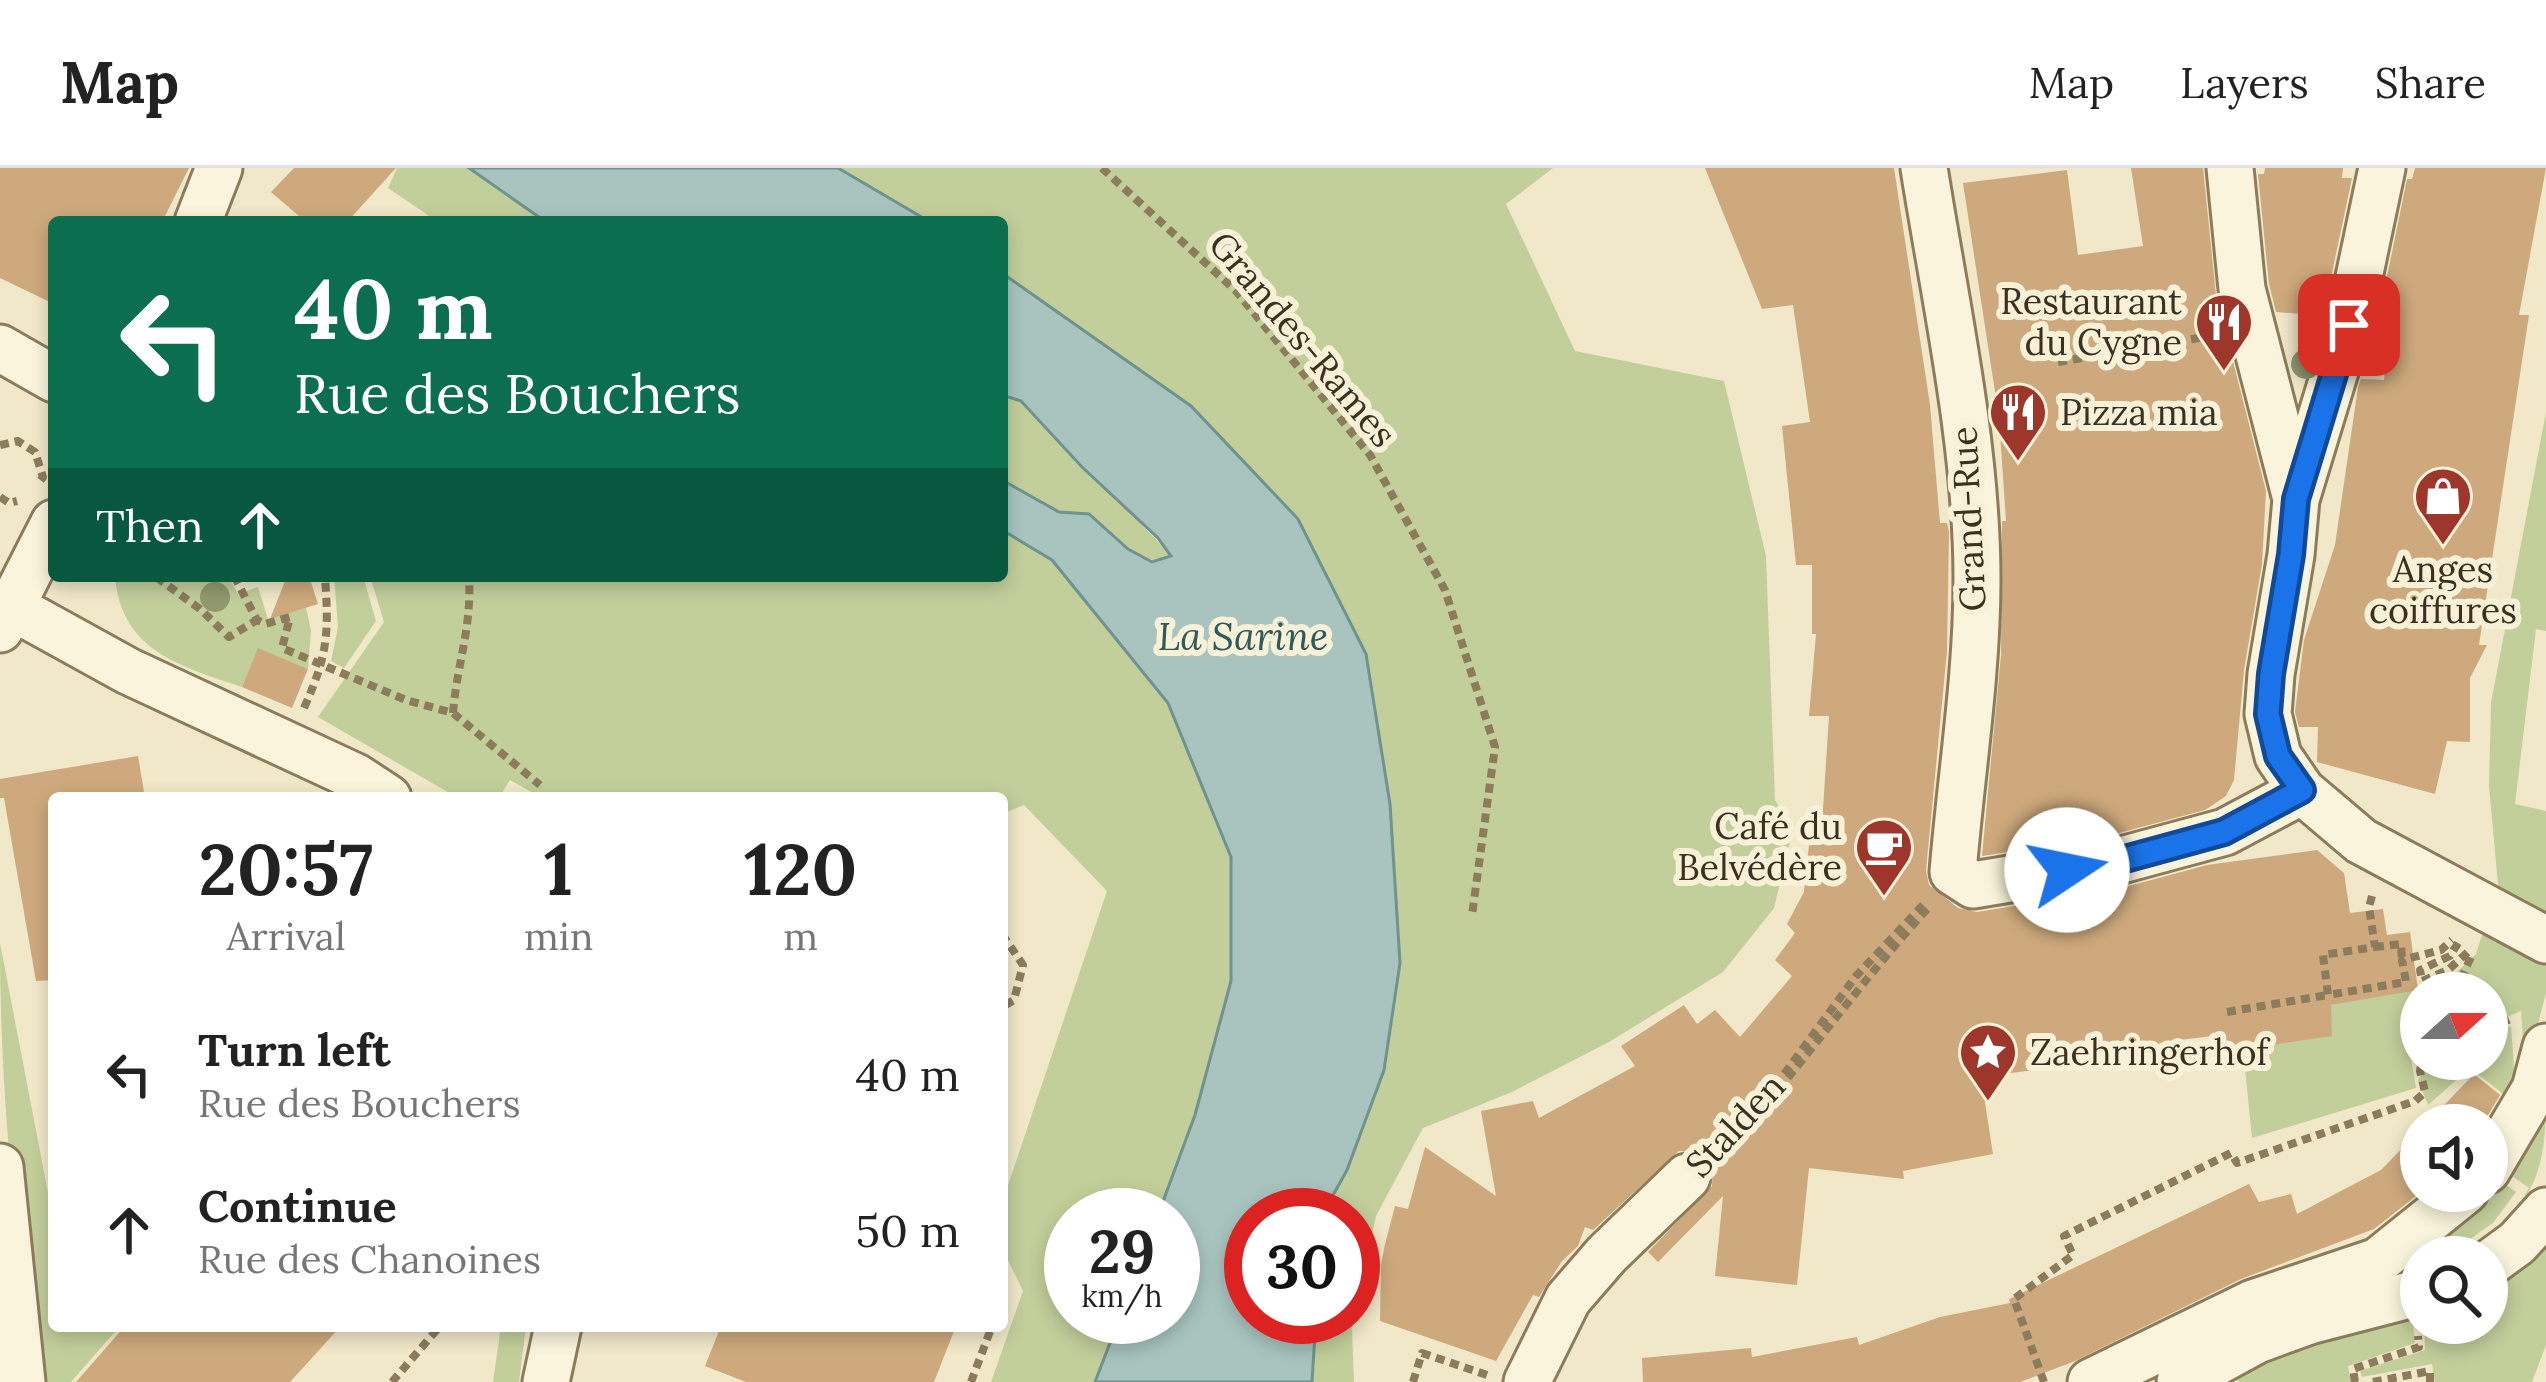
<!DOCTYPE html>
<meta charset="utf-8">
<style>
body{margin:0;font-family:Lora,serif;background:#f2f2f2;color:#222;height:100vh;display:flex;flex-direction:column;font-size:45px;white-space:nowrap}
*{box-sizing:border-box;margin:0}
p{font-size:39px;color:#767676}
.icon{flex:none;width:66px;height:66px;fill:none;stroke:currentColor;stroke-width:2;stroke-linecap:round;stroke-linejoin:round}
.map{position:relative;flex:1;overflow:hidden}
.drawer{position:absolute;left:48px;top:624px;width:960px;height:540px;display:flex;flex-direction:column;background:#fff;border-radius:12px;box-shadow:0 6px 18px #0003}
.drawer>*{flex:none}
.banner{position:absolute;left:48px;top:48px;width:960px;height:366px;border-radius:12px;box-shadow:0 6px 18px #0003;background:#0b6e4f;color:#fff;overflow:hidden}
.needle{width:78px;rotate:69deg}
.controls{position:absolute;left:2400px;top:804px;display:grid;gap:24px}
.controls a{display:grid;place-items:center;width:108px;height:108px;border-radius:50%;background:#fff;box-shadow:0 6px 18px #0003;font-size:60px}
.speed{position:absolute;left:1044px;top:1020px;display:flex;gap:24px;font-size:60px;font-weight:700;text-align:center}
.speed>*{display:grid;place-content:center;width:156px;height:156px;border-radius:50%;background:#fff;box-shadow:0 6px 18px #0003;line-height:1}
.speed small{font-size:30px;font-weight:400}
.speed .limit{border:18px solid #d22;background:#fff;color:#111}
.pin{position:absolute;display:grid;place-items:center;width:102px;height:102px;color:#fff;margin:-51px;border-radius:24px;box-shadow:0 6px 18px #0006}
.me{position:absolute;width:132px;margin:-66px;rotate:79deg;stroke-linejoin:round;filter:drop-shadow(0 0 9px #0008)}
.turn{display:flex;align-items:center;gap:42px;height:252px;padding:0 48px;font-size:54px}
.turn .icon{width:156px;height:156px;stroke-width:2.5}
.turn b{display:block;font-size:84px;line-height:102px}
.then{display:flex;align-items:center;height:114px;padding:0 48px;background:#0003;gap:24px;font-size:45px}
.eta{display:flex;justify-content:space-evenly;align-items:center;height:204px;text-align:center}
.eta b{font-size:72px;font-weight:700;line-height:84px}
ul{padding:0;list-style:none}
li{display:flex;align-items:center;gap:36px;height:156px;padding:0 48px}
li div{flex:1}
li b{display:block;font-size:45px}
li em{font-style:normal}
header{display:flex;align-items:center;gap:72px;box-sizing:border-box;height:168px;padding:0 60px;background:#fff;border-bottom:3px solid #e0e0e0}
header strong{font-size:57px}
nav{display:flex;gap:66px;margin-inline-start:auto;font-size:42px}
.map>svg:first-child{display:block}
.green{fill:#c2cf9b}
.water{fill:#a9c4bf;stroke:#6f938e;stroke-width:3}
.building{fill:#cea97d}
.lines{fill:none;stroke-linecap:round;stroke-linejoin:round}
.minor-casing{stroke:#8c7c5c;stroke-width:51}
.path{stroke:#8c7c5c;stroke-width:8;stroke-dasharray:9 6;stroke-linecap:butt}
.minor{stroke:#faf4dc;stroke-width:45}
.tree{fill:#92996f}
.route-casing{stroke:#114b97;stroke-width:30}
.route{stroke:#1a73e8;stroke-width:21}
.labels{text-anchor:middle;stroke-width:12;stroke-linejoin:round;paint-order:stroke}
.poi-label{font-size:36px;fill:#3c3120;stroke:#f7f1d8;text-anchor:end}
.street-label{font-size:36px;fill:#3c3120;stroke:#f7f1d8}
.water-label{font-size:39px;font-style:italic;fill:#2f5a5c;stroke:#f7f1d8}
</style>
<header>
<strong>Map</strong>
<nav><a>Map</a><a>Layers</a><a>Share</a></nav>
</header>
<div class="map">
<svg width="2546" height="1214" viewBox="0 0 2546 1214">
<rect width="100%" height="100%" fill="#f0e8c8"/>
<path class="green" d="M397 0H469L546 54H438L388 20Z
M838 0H1553L1506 36 1575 183 1724 213 1766 388 1775 632 1793 662 1774 740 1723 804 1609 874 1512 924 1423 960 1376 1048 1352 1159 1354 1214H1312L1316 1149H1353V1047H1322L1347 1002 1384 902 1400 795 1390 636 1366 485 1191 238 1002 105V54H930Z
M1002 227 1021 233 1172 388 1153 394 1128 381 1089 346 1059 344 1002 312Z
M2546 244V463L2536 461 2515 636 2546 643V825L2525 905 2521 843 2487 857V825H2421V885L2411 890 2416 920 2252 970 2243 881 2331 837 2431 816 2457 804 2476 786 2498 716 2489 618 2491 535Z
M1002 362 1052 392 1168 535 1231 689V813L1195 947 1158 1047H1071V1149H1120L1095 1214H991L1023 1123 1002 1080V1035L1107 723 1024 637 1002 646V630H542L510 612 499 630H458L318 549 384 454 370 408H1002Z
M115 408H228L238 426 258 419 268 451 306 439 311 463 308 501 258 481 242 519C180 498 121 483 115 408Z
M334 408H363L376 453 344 500 331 493 338 459Z
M0 775 48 1025H54V1158H120L71 1214H38C14 1070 0 921 0 775Z
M2511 858 2516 927 2511 932 2470 900 2428 937 2418 912C2435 883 2456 891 2487 891V869Z
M2546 917C2546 970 2546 1004 2515 1045L2529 1020 2504 1002Z
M2497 1010 2516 1024 2493 1055 2470 1071 2476 1082 2466 1089H2421V1109L2381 1108Z
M2546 1064V1177L2532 1214H2435L2432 1196 2362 1209 2360 1203 2425 1182 2424 1155H2487V1120L2499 1114Z
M2412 1148 2415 1175 2348 1198 2351 1214H2239L2228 1201Z
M501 1158H526L519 1214H493Z"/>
<path class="water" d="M469 0H838L930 54H546Z
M1002 105 1191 238 1298 351 1366 486 1390 636 1400 795 1384 902 1347 1002 1322 1047H1251V1149H1316L1312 1214H1095L1120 1149H1173V1047H1158L1195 947 1231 813V689L1168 535 1052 392 1002 362V312L1059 344 1089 346 1128 381 1152 394 1171 388 1158 370 1082 299 1021 233 1002 227Z"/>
<path class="building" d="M0 0H189L162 54H54V136L0 110Z
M294 0H396L347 54H306L271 24Z
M1705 0H1894L1930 237 1940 355H1947L1949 364 1947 483 1926 702 1929 717 1958 740 1977 744 2118 721 2207 697 2317 682 2344 705 2350 745 2383 741 2387 767 2410 764 2418 822 2331 837 2332 868 2215 885 2213 868 2171 873 2050 900 1981 909 1993 986 1903 1003 1904 1011 1809 1000 1797 1117 1715 1108 1723 1028 1658 1094 1648 1084 1712 1018 1713 1004 1707 991 1696 984 1679 983 1593 1062 1585 1059 1578 1078 1562 1093 1539 1129 1533 1127 1496 1193 1380 1153 1381 1097 1385 1076 1395 1038 1408 1041 1425 979 1496 1028 1481 943 1533 933 1539 950 1635 898 1621 878 1684 837 1697 856 1715 842 1740 869 1792 808 1775 792 1795 765 1787 756 1804 724 1813 640 1823 641 1829 548H1809L1816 466H1812V397H1796L1782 258 1810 254 1793 137 1762 141Z
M2131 0H2203L2216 127 2266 323 2262 396 2244 502 2234 612 2226 628 2205 642 2108 668 1982 688 2001 487 2002 353H2006L1999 250 1963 15 2067 2 2078 87 2143 78Z
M2265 0H2343L2342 10H2352L2325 138 2318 139 2317 147 2276 144 2269 116 2258 6H2264Z
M2415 0H2546L2519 147H2529L2479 477H2487L2470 510V574L2447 573 2435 626 2317 594 2318 559H2299L2295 544 2304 472 2335 377 2358 219 2361 211 2384 212 2393 138H2381L2407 11H2412Z
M287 408H309L318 436 270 451Z
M258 480 308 501 292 540 242 519Z
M138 588 145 630H54V812L36 813 4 630H0V611Z
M2474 906 2500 927 2482 957H2425Z
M2421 961V1024L2374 1061 2241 1111 2075 1193 2020 1214H1643L1642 1190 1751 1180 1752 1189 1857 1169 1859 1177 1940 1149 2010 1135 2009 1131 2249 1016 2259 1034 2291 1026 2297 1046 2381 1002Z
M125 1158H341L290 1214H76Z
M721 1158H956L934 1214H746L705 1198Z"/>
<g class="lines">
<g class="minor-casing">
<path id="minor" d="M1924 0C1945 132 1977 277 1977 411 1977 509 1961 607 1953 704L1973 717 2114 694 2225 664 2302 623
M2230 0 2242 121 2296 331 2291 387 2271 506 2268 546 2278 588 2302 623 2361 673 2546 772
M198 54 219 0
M0 180 54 211
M2297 328 2349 157 2382 0
M12 439 128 503 356 609 388 630
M0 461 54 355
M0 999 22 1214
M2487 1002 2535 921 2546 879
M2487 1097 2517 1075 2546 1043
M546 1214 558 1158
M1527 1214 1568 1131 1607 1086 1687 1009
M2091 1214 2253 1135 2378 1093 2465 1023
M2180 1214 2257 1172 2309 1153 2421 1124"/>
</g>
<path class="path" d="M1102 0 1236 123 1370 287 1445 422 1495 579 1472 747
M2058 194 2210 168
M0 277 18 273 35 284 43 309 40 313
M0 329 9 335 17 333
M160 408 159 411 200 441 229 469 257 452
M234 408 257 452 265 456 290 449 282 480 406 532 453 545 540 617
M587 408H589
M304 540C328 486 329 466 325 408
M453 545C457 495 472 461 469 408
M2372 728 2369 739 2375 779 2323 787 2328 827 2406 814 2402 792 2441 782 2452 772
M1002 766 1023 797 1014 832 1002 839
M2458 775 2450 788 2420 802 2422 813 2448 802 2470 782
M2375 779 2401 776 2402 792
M2455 825 2473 784
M2227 844 2328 827
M2487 861 2513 850
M1712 982 1782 909 1856 808 1925 735
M1720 990C1793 909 1855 820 1929 739
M392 1214 440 1158
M971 1214 992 1158
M1413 1214 1422 1185 1487 1207
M2044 1214 2014 1131 2073 1087 2064 1068 2231 985 2237 995 2415 933 2425 924 2420 903 2422 891
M2355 1214 2353 1201 2419 1179 2418 1168
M2373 1214 2430 1203V1214"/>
<use href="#minor" class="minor"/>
</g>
<g class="tree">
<circle cx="2306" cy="196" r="15"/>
<circle cx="215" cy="429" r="15"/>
</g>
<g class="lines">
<g class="route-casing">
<path id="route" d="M2067 702 2114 694 2224 664 2302 622 2278 588 2268 546 2271 506 2291 387 2296 331 2349 157"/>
</g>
<use href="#route" class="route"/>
</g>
<defs>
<g id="restaurant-pin" transform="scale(3)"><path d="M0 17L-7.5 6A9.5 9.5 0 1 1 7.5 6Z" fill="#9d372b" stroke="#f7f1d8"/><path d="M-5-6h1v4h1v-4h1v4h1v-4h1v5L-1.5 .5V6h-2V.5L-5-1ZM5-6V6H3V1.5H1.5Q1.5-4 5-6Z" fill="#fff"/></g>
<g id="shop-pin" transform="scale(3)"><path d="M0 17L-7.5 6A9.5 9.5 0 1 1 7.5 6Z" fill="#9d372b" stroke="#f7f1d8"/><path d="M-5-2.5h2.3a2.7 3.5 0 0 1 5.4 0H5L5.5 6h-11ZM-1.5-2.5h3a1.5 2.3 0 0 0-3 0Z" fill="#fff"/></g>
<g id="cafe-pin" transform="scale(3)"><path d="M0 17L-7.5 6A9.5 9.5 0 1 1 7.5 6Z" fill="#9d372b" stroke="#f7f1d8"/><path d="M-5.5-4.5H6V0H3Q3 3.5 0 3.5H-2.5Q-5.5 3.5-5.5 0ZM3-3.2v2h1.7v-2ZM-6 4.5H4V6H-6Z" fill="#fff"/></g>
<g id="sight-pin" transform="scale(3)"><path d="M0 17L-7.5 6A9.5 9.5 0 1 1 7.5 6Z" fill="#9d372b" stroke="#f7f1d8"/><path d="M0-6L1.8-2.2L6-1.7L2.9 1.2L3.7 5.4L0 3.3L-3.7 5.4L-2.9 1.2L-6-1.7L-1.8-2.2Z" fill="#fff"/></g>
</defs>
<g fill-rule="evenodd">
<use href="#restaurant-pin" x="2224" y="154"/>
<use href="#restaurant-pin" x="2018" y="244"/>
<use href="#shop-pin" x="2443" y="328"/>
<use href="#cafe-pin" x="1884" y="679"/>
<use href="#sight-pin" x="1988" y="884"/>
</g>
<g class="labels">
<g class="poi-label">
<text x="2182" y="146">Restaurant<tspan x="2182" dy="41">du Cygne</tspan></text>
<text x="2060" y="257" text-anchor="start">Pizza mia</text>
<text x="2443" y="414" text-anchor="middle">Anges<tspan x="2443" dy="41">coiffures</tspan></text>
<text x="1842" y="671">Café du<tspan x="1842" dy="41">Belvédère</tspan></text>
<text x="2030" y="897" text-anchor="start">Zaehringerhof</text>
</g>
<g class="street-label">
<text transform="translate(1303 171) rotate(50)" y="13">Grandes-Rames</text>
<text transform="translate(1968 351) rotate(-93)" y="13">Grand-Rue</text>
<text transform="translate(1735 957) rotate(-47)" y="13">Stalden</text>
</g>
<g class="water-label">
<text x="1243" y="482">La Sarine</text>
</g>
</g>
</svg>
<div class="controls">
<a><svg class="needle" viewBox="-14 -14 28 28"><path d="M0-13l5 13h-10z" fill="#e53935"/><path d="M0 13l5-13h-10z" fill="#767676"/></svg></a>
<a><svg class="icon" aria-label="sound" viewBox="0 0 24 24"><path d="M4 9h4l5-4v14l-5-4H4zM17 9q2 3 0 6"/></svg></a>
<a><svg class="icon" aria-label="search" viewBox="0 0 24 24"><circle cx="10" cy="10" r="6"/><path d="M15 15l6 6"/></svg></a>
</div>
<div class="speed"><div>29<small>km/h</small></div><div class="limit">30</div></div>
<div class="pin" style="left:2349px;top:157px;background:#d93025"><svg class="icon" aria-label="arrive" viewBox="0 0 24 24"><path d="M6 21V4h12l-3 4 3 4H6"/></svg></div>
<svg class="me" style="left:2067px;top:702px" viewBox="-20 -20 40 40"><circle r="19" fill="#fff"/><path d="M0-13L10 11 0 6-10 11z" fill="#1a73e8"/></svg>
<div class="banner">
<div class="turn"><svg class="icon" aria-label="left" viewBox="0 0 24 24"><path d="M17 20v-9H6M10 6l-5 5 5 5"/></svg><div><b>40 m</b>Rue des Bouchers</div></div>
<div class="then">Then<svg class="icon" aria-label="ahead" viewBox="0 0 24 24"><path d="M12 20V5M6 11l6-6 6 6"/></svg></div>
</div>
<section class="drawer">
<div class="eta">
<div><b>20:57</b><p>Arrival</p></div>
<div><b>1</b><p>min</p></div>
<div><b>120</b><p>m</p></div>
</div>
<ul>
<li><svg class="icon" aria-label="left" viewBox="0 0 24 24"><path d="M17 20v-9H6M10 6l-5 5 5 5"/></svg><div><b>Turn left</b><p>Rue des Bouchers</p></div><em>40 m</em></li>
<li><svg class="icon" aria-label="ahead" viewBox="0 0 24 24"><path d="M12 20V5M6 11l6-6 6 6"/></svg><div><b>Continue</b><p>Rue des Chanoines</p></div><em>50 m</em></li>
</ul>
</section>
</div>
